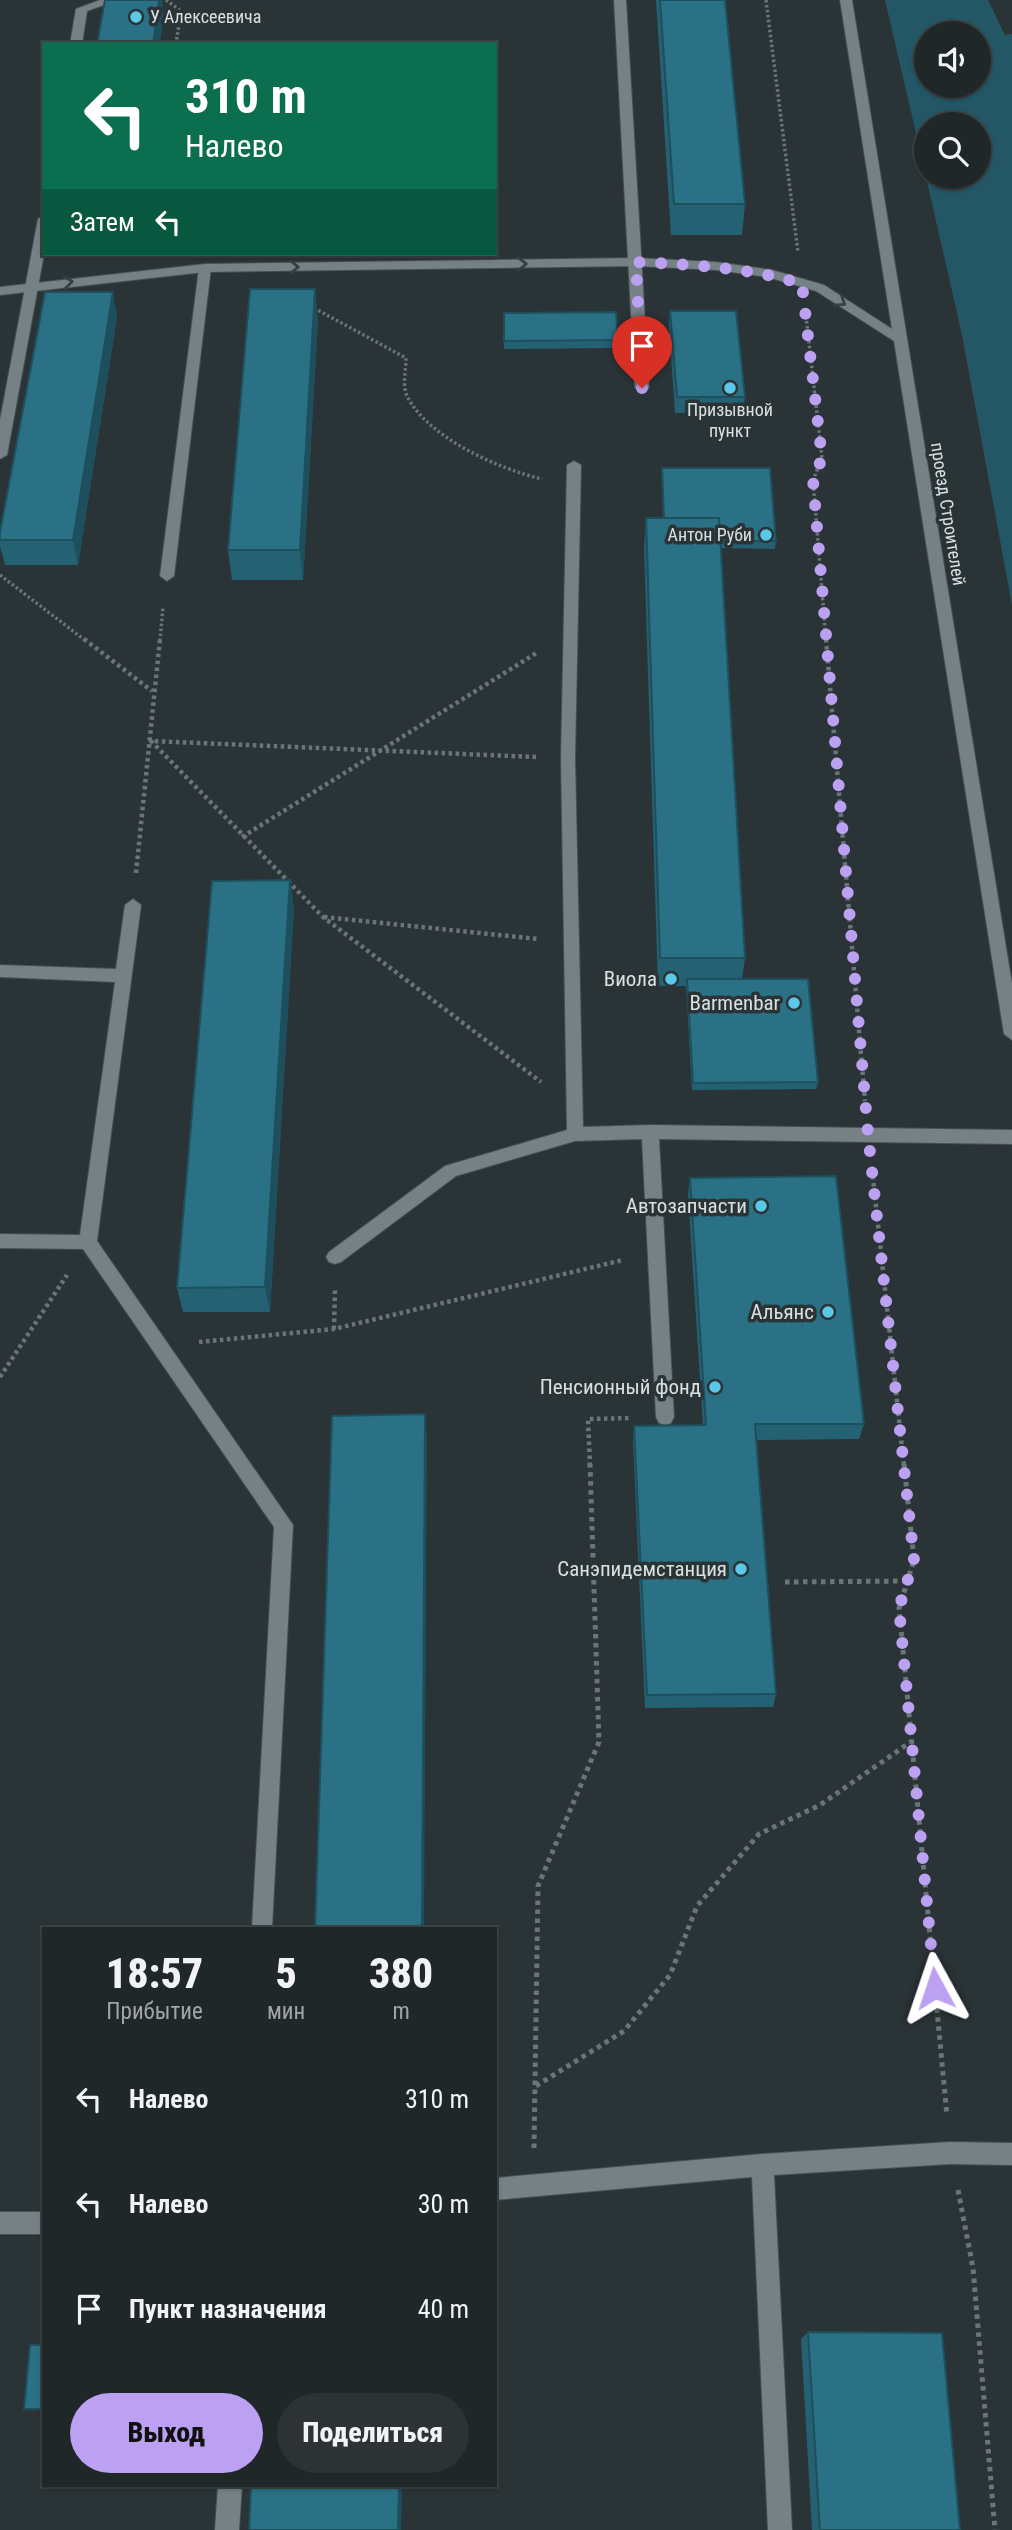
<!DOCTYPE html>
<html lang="ru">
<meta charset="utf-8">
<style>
body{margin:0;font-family:"Roboto Condensed",sans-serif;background:#2d3335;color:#f1f3f6;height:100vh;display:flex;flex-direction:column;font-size:26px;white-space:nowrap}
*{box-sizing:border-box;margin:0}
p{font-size:23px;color:#a2a5a8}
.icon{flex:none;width:38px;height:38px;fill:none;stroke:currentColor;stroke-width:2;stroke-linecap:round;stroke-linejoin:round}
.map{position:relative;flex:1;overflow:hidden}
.drawer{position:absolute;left:42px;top:1927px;width:455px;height:560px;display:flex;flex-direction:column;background:#202729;border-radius:0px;box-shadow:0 2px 5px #0004,0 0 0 2px #3d4446}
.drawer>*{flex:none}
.hud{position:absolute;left:42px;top:42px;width:455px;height:214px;border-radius:0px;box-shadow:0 2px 5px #0004,0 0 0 2px #3d4446;background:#0b6e4f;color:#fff;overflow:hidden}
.buttons{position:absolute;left:914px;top:21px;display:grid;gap:14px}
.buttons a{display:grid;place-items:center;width:77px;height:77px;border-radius:50%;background:#202729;box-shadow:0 2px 5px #0004,0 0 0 2px #3d4446;font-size:35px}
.pin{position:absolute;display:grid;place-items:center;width:60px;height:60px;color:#fff;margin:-72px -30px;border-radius:50% 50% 50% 0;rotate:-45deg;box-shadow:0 0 7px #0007}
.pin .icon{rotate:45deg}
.me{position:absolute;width:77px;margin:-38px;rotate:355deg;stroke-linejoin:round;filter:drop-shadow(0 0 5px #0008)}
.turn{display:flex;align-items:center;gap:24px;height:147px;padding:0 28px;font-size:32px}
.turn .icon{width:91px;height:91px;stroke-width:2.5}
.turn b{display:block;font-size:49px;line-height:60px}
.then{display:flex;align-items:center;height:66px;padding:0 28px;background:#0003;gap:14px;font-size:26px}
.eta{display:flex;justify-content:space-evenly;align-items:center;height:119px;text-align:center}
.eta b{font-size:42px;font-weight:800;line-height:49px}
.primary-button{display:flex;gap:14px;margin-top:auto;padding:14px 28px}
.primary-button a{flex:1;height:80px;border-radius:42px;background:#bca0f2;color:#111;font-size:28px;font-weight:800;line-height:80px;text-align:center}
.primary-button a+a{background:#2d3335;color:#f1f3f6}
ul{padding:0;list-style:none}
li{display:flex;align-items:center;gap:21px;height:105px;padding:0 28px}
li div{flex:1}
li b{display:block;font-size:26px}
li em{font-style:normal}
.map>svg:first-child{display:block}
.green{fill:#235766;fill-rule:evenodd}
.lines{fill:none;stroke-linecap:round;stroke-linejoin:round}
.lane-casing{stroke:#464f52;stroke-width:2}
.street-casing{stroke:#464f52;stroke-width:2}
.path-far2{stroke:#6b7477;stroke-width:3.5;stroke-dasharray:2.5 2.5;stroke-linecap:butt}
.path-far1{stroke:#6b7477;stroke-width:4.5;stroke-dasharray:3.5 3.5;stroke-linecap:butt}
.path{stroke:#6b7477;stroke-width:5;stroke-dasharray:4.5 4.5;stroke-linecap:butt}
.lane{fill:#758185;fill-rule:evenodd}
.street{fill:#758185;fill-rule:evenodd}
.wall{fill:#246172}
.shaded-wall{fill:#1d4f5d}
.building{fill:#2a7185;stroke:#1d4f5d;stroke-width:2}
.oneway{stroke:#354043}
.route{stroke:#bca0f2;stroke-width:12;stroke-dasharray:0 21.6}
.poi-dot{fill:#5bc8e7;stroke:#2a3437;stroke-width:2.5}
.labels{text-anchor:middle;stroke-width:7;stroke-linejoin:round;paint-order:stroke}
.far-poi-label{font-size:18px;fill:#d9e0e2;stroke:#2a3437;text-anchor:start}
.far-street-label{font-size:18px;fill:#d9e0e2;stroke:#2a3437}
.poi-label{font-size:21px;fill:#d9e0e2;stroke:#2a3437;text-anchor:end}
</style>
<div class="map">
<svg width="1012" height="2530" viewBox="0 0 1012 2530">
<rect width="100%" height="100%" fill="#2a3437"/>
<path class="green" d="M885 0H988L1005 35 1012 34V605L962 335 926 177H978V124H926V176ZM978 33V86H926V33Z"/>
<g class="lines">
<g class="lane-casing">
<path id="lane" d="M100 0H118L87 11 82 44H70L76 9Z
M614 0H626L649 388 642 392 635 388Z
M44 215V254L7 455 0 459V420L38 219Z
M205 264 211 268 174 576 167 581 160 576 199 268Z
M574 461 581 465 575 758 583 1127 650 1125 1012 1130V1144L659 1139 674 1417 671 1423 665 1425 659 1423 656 1417 642 1139 575 1141 456 1176 341 1262 335 1264 329 1262 326 1257 329 1252 445 1166 567 1130 561 758 567 465Z
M133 899 141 905 97 1241 293 1525 272 1928H252L274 1527 83 1249 0 1248V1234L80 1235 115 982 0 977V965L116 969 125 905Z
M950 2142 1012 2143V2165L950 2164 774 2175 792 2530H768L752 2177 495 2200V2178L762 2154Z
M0 2212H44V2234H0Z
M218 2485H242L239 2530H215Z"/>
</g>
<g class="street-casing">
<path id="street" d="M840 0H852L1012 984V1040L1004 1034 894 341 816 291 767 277 716 270 636 266 205 272 0 295V287L205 264 636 258 716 262 772 270 824 285 892 329Z"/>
</g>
<path class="path-far2" d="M166 0 181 11 176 44
M766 0 798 252
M314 308 406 358C406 370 402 385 407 396 428 438 499 469 542 479
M806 316 822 458 813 480 826 641
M0 575 86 641
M160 641 163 607"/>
<path class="path-far1" d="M84 639 152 691
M826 639 865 1101
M536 757 151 741 323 917 541 1082
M242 837 538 652
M136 873 160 639
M324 917 538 939
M872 1169 904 1466
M334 1329 335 1288
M199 1342 334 1329 623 1260
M0 1377 67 1275
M590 1466 588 1419 632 1418"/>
<path class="path" d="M904 1464 914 1560 899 1608 947 2116
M785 1582 908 1581
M536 2086 624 2031 670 1975 697 1906 759 1834 820 1805 912 1741
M534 2148 538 1886 599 1742 590 1464
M958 2190 973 2268 995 2530"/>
<use href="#lane" class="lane"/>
<use href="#street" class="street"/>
</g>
<path class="wall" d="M656 0H725L745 204 742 235H671Z
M670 311 745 397 743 412 675 413 669 326Z
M504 313 618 340 617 348 504 349Z
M117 317 78 565H5L0 546V532Z
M318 320 303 580H232L228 550Z
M662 468 776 541 775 549 721 548 745 958 742 979 818 1082 816 1089 692 1090 686 986H658L644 548 646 518H663Z
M294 908 270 1312H183L177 1288Z
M690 1178 864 1424 859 1439 756 1440 776 1694 773 1707 645 1708 633 1442 634 1426 703 1425 688 1195Z
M808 2332 960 2530H812L801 2339Z"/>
<path class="shaded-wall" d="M159 0H162L164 14 160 44H153Z
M315 289 318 320 303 580 300 550Z
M113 292 117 317 78 565 73 540Z
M290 880 294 908 270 1312 265 1287Z
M425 1414 427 1437 424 1928H422Z
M399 2485H402L401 2530H398Z"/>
<path class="building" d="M105 0H159L153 44H97Z
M660 0H725L745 204H674Z
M250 289H315L300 550H228Z
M45 292H113L73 540H0V532Z
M670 311H736L745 397H677Z
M616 312 618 340 504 341V313Z
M662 468H770L776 541H720L719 518H664Z
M646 518H719L745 958H660Z
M290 880 265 1287 177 1288 212 881Z
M687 979H808L818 1082 693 1083Z
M836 1176 864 1424H755L776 1694 647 1695 634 1426 706 1425 690 1178Z
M425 1414 422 1928H315L332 1416Z
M808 2332 942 2333 960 2530H820Z
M30 2345H44V2409H24Z
M251 2485H399L398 2530H249Z"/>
<defs><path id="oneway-chevron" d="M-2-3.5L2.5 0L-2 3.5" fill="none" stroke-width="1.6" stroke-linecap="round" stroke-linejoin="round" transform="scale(1.75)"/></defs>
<g class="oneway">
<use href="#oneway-chevron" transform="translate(522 264) rotate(-1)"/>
<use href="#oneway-chevron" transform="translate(294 267) rotate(-1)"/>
<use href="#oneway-chevron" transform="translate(68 282) rotate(-7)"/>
<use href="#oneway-chevron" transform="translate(841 302) rotate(33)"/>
</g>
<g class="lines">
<path class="route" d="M642 388 636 262C693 265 747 267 802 284L822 458 813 480 868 1134 914 1560 899 1608 935 1988"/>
</g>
<g class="poi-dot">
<circle cx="136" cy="17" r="7"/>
<circle cx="730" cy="388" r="7"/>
<circle cx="766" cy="535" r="7"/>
<circle cx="671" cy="979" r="7"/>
<circle cx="794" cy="1003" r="7"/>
<circle cx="761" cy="1206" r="7"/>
<circle cx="828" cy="1312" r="7"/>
<circle cx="715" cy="1387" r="7"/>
<circle cx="741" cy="1569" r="7"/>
</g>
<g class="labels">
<g class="far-poi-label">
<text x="150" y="23">У Алексеевича</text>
<text x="730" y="416" text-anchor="middle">Призывной<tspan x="730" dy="21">пункт</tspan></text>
<text x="752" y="541" text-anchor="end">Антон Руби</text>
</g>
<g class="far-street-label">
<text transform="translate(948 514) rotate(81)" y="6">проезд Строителей</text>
</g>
<g class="poi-label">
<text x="657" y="986">Виола</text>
<text x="780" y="1010">Barmenbar</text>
<text x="747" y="1213">Автозапчасти</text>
<text x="814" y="1319">Альянс</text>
<text x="701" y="1394">Пенсионный фонд</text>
<text x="727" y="1576">Санэпидемстанция</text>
</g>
</g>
</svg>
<div class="buttons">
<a><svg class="icon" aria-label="sound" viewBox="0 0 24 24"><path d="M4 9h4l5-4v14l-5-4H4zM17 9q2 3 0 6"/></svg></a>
<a><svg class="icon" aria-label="search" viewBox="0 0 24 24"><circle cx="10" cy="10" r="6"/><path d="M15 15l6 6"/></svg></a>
</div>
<div class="pin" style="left:642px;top:388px;background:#d93025"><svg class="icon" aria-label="arrive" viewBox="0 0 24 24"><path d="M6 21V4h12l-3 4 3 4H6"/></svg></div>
<svg class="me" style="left:935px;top:1988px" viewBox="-20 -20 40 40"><path d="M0-17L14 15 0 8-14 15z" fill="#bca0f2" stroke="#fff" stroke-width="4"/></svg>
<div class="hud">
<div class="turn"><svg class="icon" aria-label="left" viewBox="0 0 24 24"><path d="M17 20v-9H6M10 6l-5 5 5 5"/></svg><div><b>310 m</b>Налево</div></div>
<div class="then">Затем<svg class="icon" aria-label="left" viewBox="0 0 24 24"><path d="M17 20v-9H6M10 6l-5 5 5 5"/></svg></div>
</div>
<section class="drawer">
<div class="eta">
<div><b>18:57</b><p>Прибытие</p></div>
<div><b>5</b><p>мин</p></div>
<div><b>380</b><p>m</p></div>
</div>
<ul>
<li><svg class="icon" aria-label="left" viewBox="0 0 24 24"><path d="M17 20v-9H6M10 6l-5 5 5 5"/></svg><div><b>Налево</b></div><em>310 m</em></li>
<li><svg class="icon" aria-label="left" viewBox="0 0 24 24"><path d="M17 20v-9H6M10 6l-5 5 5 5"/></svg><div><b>Налево</b></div><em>30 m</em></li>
<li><svg class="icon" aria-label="arrive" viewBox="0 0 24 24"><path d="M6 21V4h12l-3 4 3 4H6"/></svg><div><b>Пункт назначения</b></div><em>40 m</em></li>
</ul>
<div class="primary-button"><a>Выход</a><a>Поделиться</a></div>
</section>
</div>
